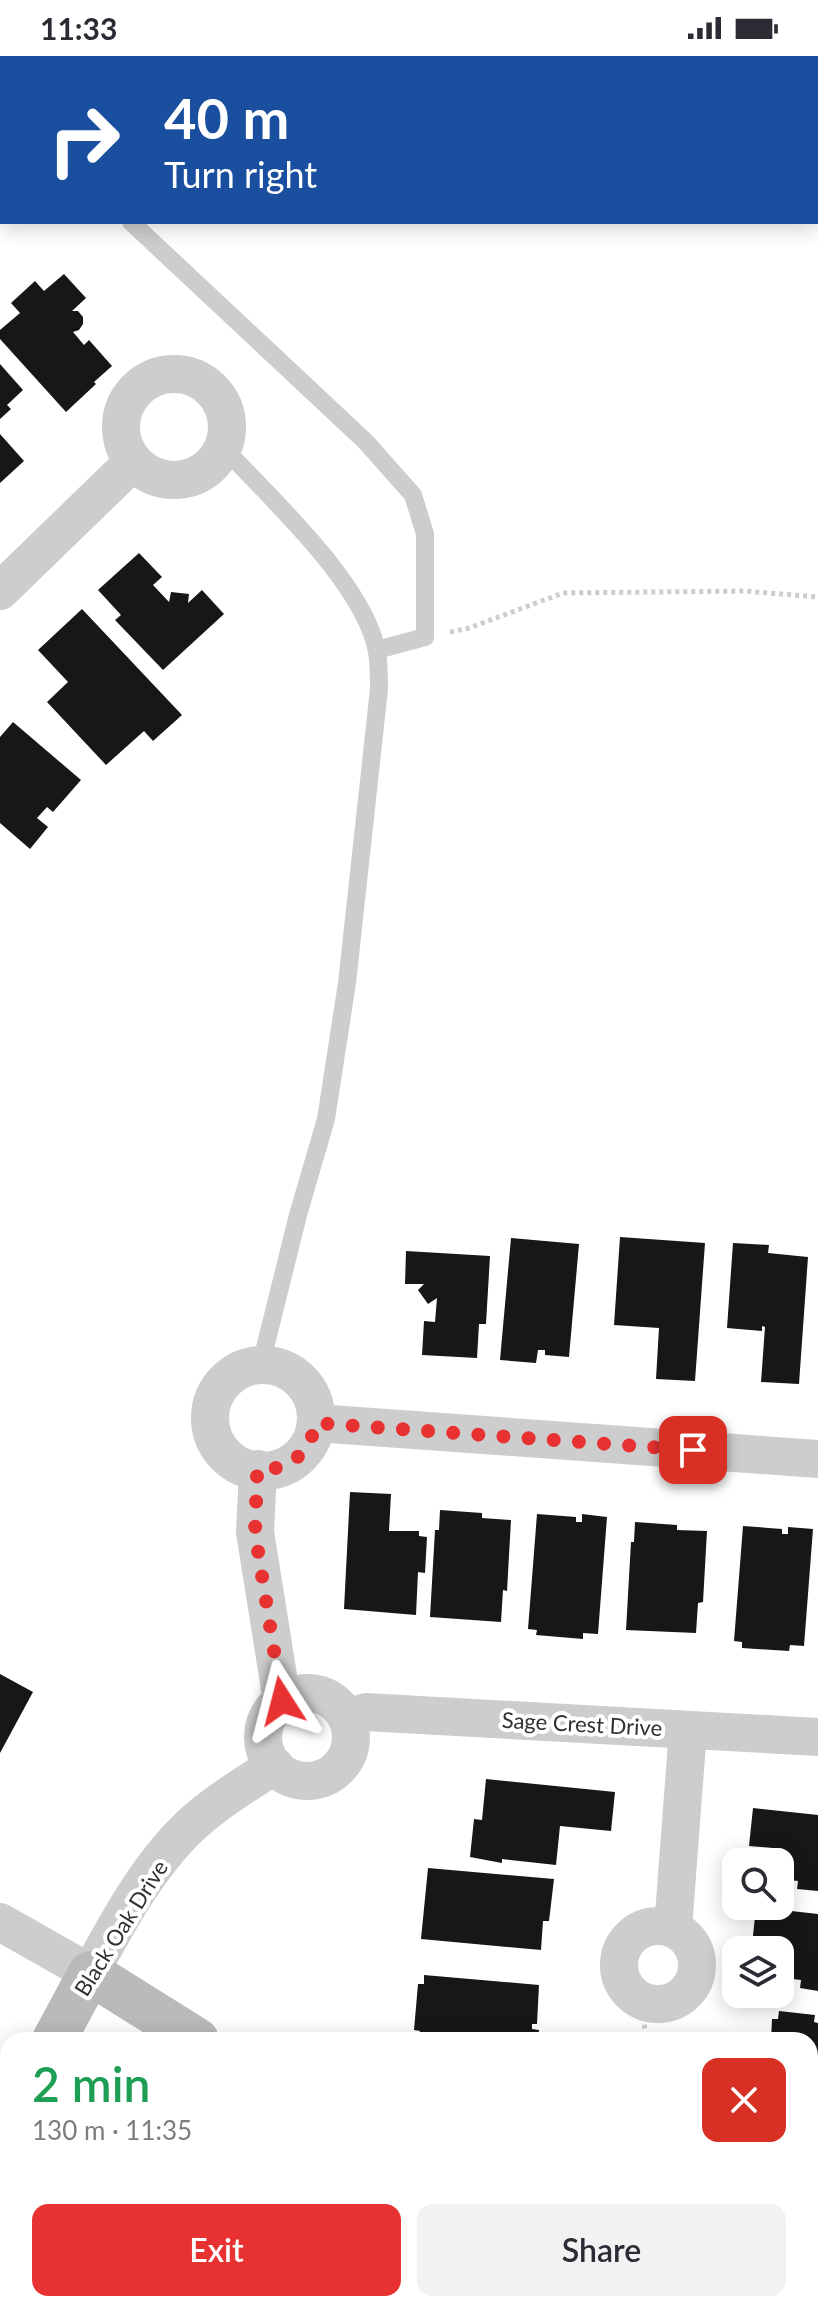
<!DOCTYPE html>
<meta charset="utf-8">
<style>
body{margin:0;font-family:Lato,sans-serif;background:#f2f2f3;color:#2b2b33;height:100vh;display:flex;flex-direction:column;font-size:30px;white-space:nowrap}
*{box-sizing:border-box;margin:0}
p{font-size:26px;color:#7c7c81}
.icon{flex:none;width:44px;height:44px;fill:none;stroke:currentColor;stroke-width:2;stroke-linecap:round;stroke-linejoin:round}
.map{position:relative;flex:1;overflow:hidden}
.side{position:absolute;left:0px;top:1976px;width:818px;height:280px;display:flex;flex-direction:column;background:#fff;border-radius:24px 24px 0 0;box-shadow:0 4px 20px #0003}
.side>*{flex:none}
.banner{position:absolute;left:0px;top:0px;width:818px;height:168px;box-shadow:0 4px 20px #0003;background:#1a4fa0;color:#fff;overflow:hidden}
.controls{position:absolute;left:722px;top:1792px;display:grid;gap:16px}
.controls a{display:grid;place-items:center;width:72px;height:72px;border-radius:16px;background:#fff;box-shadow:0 4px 20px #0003;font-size:40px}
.pin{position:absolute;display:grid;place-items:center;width:68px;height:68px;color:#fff;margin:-34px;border-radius:16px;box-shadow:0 4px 12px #0006}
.me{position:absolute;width:88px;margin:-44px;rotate:351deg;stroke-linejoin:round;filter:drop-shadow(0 0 6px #0008)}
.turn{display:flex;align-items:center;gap:28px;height:168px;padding:0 32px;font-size:36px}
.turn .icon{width:104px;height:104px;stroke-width:2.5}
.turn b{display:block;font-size:56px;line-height:68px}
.round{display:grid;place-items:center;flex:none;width:84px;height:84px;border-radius:16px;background:#f2f2f3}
.headline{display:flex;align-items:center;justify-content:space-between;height:136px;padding:0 32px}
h1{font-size:48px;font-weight:600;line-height:60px;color:#1e9e55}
.action{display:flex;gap:16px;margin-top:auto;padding:16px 32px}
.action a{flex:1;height:92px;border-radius:16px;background:#e83231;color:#fff;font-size:32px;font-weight:600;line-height:92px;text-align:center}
.action a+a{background:#f2f2f3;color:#2b2b33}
.status{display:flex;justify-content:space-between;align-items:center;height:56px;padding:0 40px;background:#fff;direction:ltr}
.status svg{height:22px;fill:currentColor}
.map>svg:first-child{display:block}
.building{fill:#171717}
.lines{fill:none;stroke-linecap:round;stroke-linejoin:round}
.path{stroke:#cdcdcd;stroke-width:5;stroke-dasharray:4 4;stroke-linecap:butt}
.lane{stroke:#cdcdcd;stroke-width:18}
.street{stroke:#cdcdcd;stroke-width:38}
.secondary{stroke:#bababa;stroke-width:44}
.route{stroke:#e83231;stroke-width:14;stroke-dasharray:0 25.2}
.labels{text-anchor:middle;stroke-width:8;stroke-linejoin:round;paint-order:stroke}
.street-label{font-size:22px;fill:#303030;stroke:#fff}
</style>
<div class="status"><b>11:33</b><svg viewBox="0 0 49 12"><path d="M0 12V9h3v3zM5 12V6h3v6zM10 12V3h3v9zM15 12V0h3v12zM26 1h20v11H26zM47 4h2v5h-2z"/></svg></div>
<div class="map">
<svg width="818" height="2256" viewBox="0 0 818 2256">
<rect width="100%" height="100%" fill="#fff"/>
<path class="building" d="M64 218 86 242 72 255H78L83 261V268L79 274 73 276 84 289 89 284 112 310 94 326 96 328 66 356 0 283V274L20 257 11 247 35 225 44 235Z
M0 308 23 334 7 349 11 353 0 363Z
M0 378 24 405 0 427Z
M139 497 162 521 153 529 169 546 171 536 189 538 188 547 202 534 224 558 163 614 115 564 121 559 98 534Z
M82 553 182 659 153 685 144 675 106 709 47 646 68 626 38 594Z
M13 666 81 724 53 756 47 751 37 762 48 771 30 793 0 767V681Z
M620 1181 705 1187 695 1325 656 1323 659 1272 614 1269Z
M511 1182 579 1188 569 1301 545 1299V1294H538L536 1307 500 1304Z
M733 1187 769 1189 768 1197 808 1201 799 1328 761 1326 765 1271 762 1270V1275L727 1272Z
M406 1195 490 1200 486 1268H479L477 1302 422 1299 424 1265 435 1266 437 1242 428 1248 418 1234 424 1228H405Z
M350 1436 391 1438 389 1475H419V1480L427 1481 425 1517 418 1516 416 1559 344 1553Z
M440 1454 482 1457V1462L511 1464 507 1535 503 1534 501 1566 430 1561 435 1474H439Z
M537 1458 576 1461V1466H582V1458L607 1461 598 1578 583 1577V1583L536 1579 537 1574 528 1573Z
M635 1466 677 1469V1474L707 1475 703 1546 698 1547 696 1577 626 1574 631 1486H634Z
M743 1470 782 1473V1478H788V1471L813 1473 804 1590 790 1589 789 1595 742 1592V1586L734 1585Z
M0 1618 33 1636 0 1697Z
M486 1723 615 1736 611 1775 560 1770 556 1809 502 1803V1807L470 1801 474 1763 482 1764Z
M753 1752 818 1759V1835L797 1833 798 1825 781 1823 784 1793 749 1790Z
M428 1812 554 1823 549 1865H543L541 1894 421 1883Z
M756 1851 818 1858V1935L800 1932 801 1924 784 1922 787 1893 752 1889Z
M424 1919 539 1929 537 1968H532V1973L539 1974 538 1984H419L420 1975 414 1974 418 1928H424Z
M779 1955 815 1959 814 1966 818 1967V2039L810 2038V1984H771L772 1963H778Z"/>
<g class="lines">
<path class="path" d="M450 576 469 572 563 537 744 535 818 541
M640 1945 647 1984"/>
<path class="lane" d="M0 44 2 46
M131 166 366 386 413 439 425 478V581L377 594
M223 391C270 442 365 528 377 596 379 608 379 620 379 633L347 927 326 1063 298 1159 261 1308"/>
<path class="street" d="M121 371a53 53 0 1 1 106 0a53 53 0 1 1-106 0Z
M0 535 133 406
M210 1362a53 53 0 1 1 106 0a53 53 0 1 1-106 0Z
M316 1367 818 1403
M258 1413 255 1476 282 1645
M263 1681a44 44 0 1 1 88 0a44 44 0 1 1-88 0Z
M347 1662 366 1656 818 1681
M0 1866 90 1917C119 1864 152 1802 199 1762 223 1742 248 1726 275 1710
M619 1909a39 39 0 1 1 78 0a39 39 0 1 1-78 0Z
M673 1872 688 1674
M511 2256 512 2248"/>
<path class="secondary" d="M54 1984 90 1917 197 1984
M0 2079 8 2068
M810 2156 818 2157"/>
</g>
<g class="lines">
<path class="route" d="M282 1645 255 1476 257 1420 258 1413C289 1416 310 1396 316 1367L693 1394"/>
</g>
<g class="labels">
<g class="street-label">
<text transform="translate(582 1668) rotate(3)" y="8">Sage Crest Drive</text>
<text transform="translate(121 1872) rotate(-58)" y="8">Black Oak Drive</text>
</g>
</g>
</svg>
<div class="controls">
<a><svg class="icon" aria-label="search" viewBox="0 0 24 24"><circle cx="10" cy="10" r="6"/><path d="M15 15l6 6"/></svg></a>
<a><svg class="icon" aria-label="layers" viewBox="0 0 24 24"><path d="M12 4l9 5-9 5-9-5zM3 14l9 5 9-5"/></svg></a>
</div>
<div class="pin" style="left:693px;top:1394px;background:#d93025"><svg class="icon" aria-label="arrive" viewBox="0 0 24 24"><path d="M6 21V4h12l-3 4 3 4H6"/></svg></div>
<svg class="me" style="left:282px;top:1645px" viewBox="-20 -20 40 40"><path d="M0-17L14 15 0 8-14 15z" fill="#e83231" stroke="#fff" stroke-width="4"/></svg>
<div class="banner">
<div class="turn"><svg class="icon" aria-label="right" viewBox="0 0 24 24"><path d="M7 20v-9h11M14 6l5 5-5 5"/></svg><div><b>40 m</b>Turn right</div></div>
</div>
<section class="side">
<div class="headline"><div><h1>2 min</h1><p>130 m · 11:35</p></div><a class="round" style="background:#d93025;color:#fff"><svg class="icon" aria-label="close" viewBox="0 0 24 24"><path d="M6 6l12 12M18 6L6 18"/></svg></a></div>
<div class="action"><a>Exit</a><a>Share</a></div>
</section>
</div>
